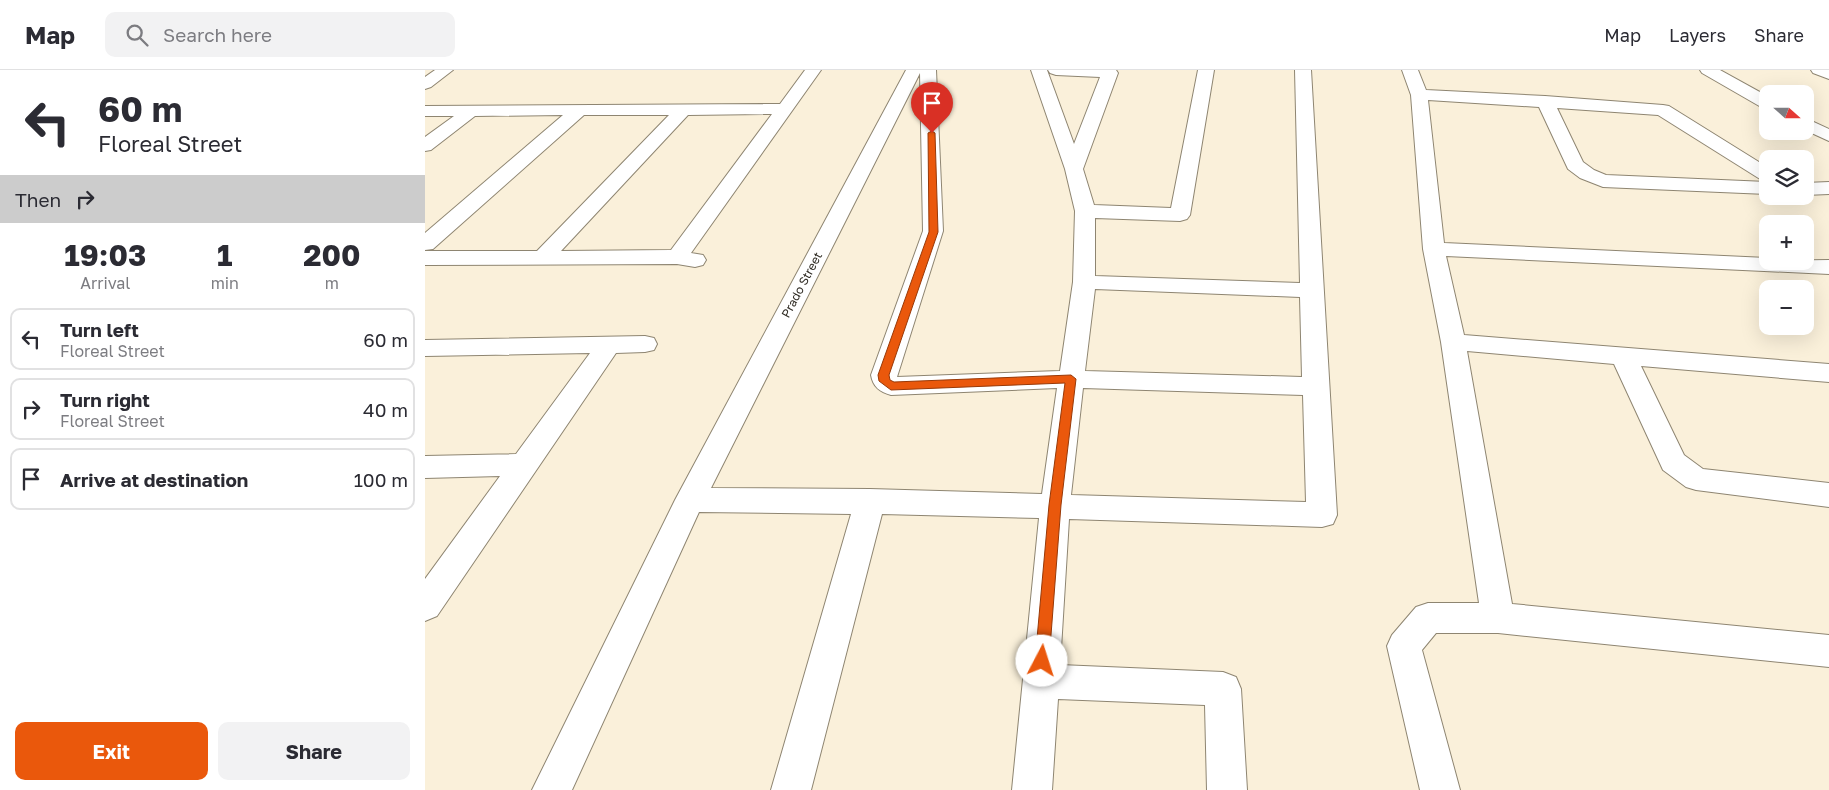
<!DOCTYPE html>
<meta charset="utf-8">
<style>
body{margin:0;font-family:"Golos Text",sans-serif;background:#f2f2f3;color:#2b2b33;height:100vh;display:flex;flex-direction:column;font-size:19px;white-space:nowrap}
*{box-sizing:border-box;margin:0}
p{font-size:16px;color:#7c7c81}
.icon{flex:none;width:28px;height:28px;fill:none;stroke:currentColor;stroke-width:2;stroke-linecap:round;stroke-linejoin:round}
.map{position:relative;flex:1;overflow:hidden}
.drawer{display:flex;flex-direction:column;background:#fff;width:425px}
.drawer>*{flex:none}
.top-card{background:#fff;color:#2b2b33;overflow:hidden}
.needle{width:32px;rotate:111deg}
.fabs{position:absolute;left:1334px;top:15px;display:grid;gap:10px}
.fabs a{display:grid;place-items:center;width:55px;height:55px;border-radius:10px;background:#fff;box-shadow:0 5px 20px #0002;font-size:25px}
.pin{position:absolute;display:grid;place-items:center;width:42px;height:42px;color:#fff;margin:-51px -21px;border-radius:50% 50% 50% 0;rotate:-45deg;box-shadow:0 0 5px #0007}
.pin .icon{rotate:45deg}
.me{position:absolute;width:55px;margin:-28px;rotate:5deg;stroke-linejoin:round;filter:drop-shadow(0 0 4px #0008)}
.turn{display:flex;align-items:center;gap:18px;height:105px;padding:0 15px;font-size:22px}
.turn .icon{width:65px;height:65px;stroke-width:2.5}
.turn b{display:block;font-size:35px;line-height:42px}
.then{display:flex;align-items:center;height:48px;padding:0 15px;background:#0003;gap:10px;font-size:19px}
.eta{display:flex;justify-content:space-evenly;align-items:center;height:85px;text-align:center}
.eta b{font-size:30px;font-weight:700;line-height:35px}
.primary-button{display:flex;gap:10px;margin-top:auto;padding:10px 15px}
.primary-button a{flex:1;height:58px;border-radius:10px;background:#ea580c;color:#fff;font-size:20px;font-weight:700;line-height:58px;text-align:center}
.primary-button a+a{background:#f2f2f3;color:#2b2b33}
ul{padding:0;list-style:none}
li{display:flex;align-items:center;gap:15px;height:62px;margin:0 10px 8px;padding:0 5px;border:2px solid #e1e1e2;border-radius:10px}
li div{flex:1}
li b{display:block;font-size:19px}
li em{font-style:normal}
header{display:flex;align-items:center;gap:30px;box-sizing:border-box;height:70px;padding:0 25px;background:#fff;border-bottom:1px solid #e1e1e2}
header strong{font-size:24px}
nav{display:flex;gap:28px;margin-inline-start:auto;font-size:18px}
.search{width:350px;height:45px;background:#f2f2f3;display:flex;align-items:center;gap:12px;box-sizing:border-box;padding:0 18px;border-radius:10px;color:#7c7c81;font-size:19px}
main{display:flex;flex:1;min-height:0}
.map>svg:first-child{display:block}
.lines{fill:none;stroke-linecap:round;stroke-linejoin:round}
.minor-casing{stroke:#8e8571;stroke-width:2}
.minor{fill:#fff;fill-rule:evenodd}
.route{fill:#ea580c;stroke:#983908}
.labels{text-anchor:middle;stroke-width:4.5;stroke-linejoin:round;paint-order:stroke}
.street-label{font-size:12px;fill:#2f2b23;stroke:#fff}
</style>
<header>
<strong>Map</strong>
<div class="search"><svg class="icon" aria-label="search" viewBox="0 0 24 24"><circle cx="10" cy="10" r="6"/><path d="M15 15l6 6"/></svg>Search here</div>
<nav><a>Map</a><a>Layers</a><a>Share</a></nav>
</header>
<main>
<section class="drawer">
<div class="top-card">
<div class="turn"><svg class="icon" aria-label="left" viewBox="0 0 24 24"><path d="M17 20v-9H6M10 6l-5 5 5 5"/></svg><div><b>60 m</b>Floreal Street</div></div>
<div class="then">Then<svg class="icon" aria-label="right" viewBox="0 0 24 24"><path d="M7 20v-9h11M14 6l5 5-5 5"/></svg></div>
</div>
<div class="eta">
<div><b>19:03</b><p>Arrival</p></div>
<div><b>1</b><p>min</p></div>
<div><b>200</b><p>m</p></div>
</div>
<ul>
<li><svg class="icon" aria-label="left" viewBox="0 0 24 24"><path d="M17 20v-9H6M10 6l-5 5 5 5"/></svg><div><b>Turn left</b><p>Floreal Street</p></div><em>60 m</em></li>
<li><svg class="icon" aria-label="right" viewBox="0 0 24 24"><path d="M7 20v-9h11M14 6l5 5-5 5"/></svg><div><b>Turn right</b><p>Floreal Street</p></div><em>40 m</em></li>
<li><svg class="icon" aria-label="arrive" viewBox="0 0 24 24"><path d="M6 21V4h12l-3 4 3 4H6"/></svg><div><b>Arrive at destination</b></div><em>100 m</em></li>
</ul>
<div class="primary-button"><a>Exit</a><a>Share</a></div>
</section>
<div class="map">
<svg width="1404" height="720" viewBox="0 0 1404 720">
<rect width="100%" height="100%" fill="#faf0da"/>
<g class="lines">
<g class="minor-casing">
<path id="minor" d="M10 0H28L6 17 0 19V7Z
M380 0H396L266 183 278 185 281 190 278 195 270 197 252 194 0 195V181H112L244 45H159L8 179 0 180V163L138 45 50 46 6 80 0 81V67L29 46H0V36L355 34ZM347 44 246 180 136 181 263 45Z
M481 0H511L518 161 472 307 635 301 648 212 650 141 640 99 606 0H622L649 74 675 7 631 5 625 3 623 0H691L693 3 658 99 669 135 746 138 773 0H789L765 145 762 149 755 151 670 148V206L875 213 870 0H886L912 445 908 454 897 457 644 449 635 595 798 602 811 607 816 619 822 720H782L780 635 633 629 627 720H587L614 448 457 444 386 720H346L426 444 274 442 147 720H107L250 430ZM495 3 498 161 446 305C448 317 455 322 466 325L632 318 617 424 445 419 286 418ZM670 219 875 227 877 307 660 301ZM658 318 878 325 881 432 646 425Z
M977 0H993L1001 20 1120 26 1238 35 1244 36 1342 97V111L1335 109 1233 45 1132 38 1158 92 1169 100 1181 105 1342 112V124L1178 117 1155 108 1143 99 1114 37 1003 30 1019 173 1342 188V191L1404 190V204L1021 186 1039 265 1404 294V312L1216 296 1259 385 1278 399 1404 413V437L1271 420 1261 417 1238 400 1189 294 1042 281 1087 534 1404 565V597L1073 563H1011L997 580 1035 720H995L962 576 967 565 991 537 1003 533H1054L1016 272 998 179 986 25Z
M1275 0H1295L1342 26V38L1336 37 1277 3Z
M1386 0H1404V9L1388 3Z
M1380 48 1404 59V71L1380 60Z
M1404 112V124L1380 125V113Z
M220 266 229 268 232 274 229 280 220 282 191 283 12 546 0 551V509L75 406 0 408V386L91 384 165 283 0 286V270Z"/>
</g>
<use href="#minor" class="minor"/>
</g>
<path class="route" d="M507 61 510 63 513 162 464 305 465 310 469 312 646 305 651 309 636 435 624 591 622 596 617 598 612 596 610 591 624 435 640 313 466 320 454 311 453 305 504 162 503 63Z"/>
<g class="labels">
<g class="street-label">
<text transform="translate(377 215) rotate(-62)" y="4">Prado Street</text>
</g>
</g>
</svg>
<div class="fabs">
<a><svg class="needle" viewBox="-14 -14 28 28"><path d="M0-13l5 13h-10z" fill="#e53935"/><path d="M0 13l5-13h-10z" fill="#7c7c81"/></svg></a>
<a><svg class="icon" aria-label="layers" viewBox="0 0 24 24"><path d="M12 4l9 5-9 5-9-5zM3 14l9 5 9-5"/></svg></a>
<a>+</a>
<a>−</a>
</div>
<div class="pin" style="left:507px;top:63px;background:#d93025"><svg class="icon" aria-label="arrive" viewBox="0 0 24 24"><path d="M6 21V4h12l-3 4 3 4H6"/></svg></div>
<svg class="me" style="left:617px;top:591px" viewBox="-20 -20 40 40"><circle r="19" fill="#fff"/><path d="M0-13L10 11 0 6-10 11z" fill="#ea580c"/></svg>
</div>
</main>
